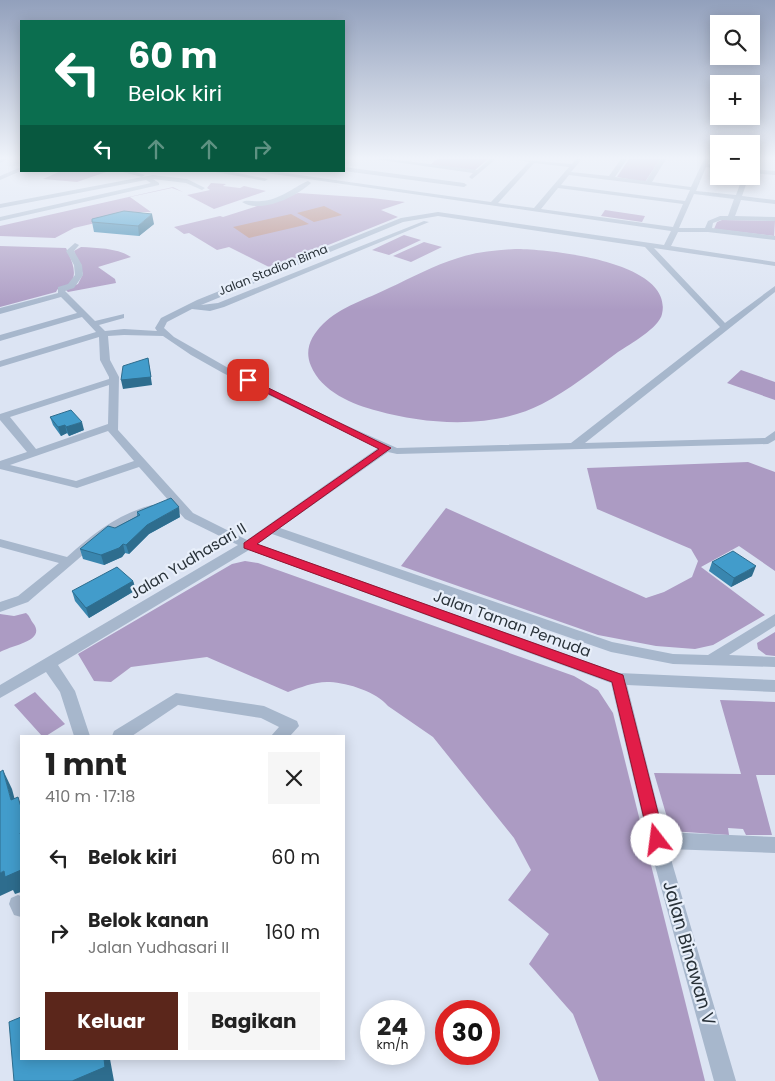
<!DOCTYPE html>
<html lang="id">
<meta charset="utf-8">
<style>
body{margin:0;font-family:Poppins,sans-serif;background:#f6f6f6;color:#222;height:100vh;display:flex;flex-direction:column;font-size:19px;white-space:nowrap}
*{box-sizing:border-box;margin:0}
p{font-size:16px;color:#767676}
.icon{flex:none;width:28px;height:28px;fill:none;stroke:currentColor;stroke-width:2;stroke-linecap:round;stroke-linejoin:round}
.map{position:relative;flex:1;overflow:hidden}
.drawer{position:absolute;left:20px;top:735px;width:325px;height:325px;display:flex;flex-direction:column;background:#fff;border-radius:0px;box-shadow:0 2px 12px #0003}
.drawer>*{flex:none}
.banner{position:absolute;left:20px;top:20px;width:325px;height:152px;border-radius:0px;box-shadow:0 2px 12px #0003;background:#0b6e4f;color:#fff;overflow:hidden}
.tools{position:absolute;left:710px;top:15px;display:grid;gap:10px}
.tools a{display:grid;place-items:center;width:50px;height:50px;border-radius:0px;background:#fff;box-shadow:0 2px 12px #0003;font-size:25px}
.speed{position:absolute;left:360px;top:1000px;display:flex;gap:10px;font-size:25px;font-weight:700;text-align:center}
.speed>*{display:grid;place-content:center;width:65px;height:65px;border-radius:50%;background:#fff;box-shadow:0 2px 12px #0003;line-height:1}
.speed small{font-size:12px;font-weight:400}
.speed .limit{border:8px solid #d22;background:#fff;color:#111}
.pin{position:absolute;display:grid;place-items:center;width:42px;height:42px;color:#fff;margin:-21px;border-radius:10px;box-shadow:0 2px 8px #0006}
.me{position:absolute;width:55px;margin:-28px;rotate:345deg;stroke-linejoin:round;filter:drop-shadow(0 0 4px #0008)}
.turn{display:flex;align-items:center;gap:18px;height:105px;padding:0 25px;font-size:22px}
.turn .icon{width:65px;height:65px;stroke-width:2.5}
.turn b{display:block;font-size:35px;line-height:42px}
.lanes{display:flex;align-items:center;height:48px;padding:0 25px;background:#0003;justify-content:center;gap:25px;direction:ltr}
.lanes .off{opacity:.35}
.round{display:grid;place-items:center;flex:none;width:52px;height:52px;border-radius:0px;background:#f6f6f6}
.summary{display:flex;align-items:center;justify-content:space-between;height:85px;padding:0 25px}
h1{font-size:30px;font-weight:700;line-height:38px}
.button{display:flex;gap:10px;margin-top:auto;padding:10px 25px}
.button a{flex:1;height:58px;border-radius:0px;background:#5b261b;color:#fff;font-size:20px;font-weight:700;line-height:58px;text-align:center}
.button a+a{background:#f6f6f6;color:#222}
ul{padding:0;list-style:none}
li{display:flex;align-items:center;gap:15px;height:75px;padding:0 25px}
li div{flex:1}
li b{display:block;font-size:19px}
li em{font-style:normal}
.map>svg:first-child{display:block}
.green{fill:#ac9bc3}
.water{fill:#b18179}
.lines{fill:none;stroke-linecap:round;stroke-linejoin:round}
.minor{fill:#a7b7cc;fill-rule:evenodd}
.wall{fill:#3986af}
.shaded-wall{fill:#2e6d8e}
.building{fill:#429ccb;stroke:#2e6d8e}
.route{fill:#e11d48;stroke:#92132f}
.labels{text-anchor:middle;stroke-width:4.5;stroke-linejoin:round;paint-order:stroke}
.far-street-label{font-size:12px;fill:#283138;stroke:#e8effa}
.street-label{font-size:15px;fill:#283138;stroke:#e8effa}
.near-street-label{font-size:18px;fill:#283138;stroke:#e8effa}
</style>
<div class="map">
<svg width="775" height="1081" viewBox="0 0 775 1081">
<rect width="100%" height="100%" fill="#dce4f3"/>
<path class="green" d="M437 159H488L475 170 430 165Z
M629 159H660L645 182 617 177Z
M61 171H109L77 182 43 179Z
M211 183 226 184 223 186 240 188 244 186 266 191 214 209 187 195 210 190 207 188Z
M173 187 183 192 172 188 130 197 151 212H142L74 228 55 238 0 236V226Z
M298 193 372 198 405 202 381 210 398 217 271 268 229 247 217 250 189 233 184 234 174 227 220 216 223 217Z
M605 210 645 216 642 222 601 216Z
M722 220 775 221 774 236 714 229 717 222Z
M404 235 421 240 389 255 372 250Z
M424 242 442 247 411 262 393 256Z
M0 246 66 248C71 259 81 278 66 286 61 288 58 287 56 292L0 307Z
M81 247C98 248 117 248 131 257L98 267 115 279 116 283 68 292 65 289 78 284 83 274 74 251Z
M515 249C548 249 674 261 662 314 659 328 630 344 618 352 594 370 569 390 542 404 494 429 428 425 378 411 353 405 321 391 311 366 304 350 311 336 323 324 340 307 367 299 389 288 411 278 434 265 458 258 476 252 496 250 515 249Z
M741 370 775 382V400L727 383Z
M748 462 775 472V571L739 546 701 567 765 615 713 645 695 649 656 646 598 635 401 566 446 508 646 598 664 592 692 577 698 561 691 549 597 509 587 468Z
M245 561 258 563 574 676 598 690 613 713 705 1081H599L573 1014 529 964 549 934 508 900 531 870 514 838 433 737 388 706C377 692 348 683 330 682 316 681 301 687 288 692L207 657 131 667 111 682 94 681 78 654 232 564Z
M26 613C30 616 30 619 33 623 47 641 12 645 0 652V614L14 616Z
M775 632V656L766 655 758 649 757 643Z
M35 692 65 724 46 736H42L14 705Z
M720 700 775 702V775H756L772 835H746L743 829 728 828 729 835 671 831 654 773 741 774Z"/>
<path class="water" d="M324 206 342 215 314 222 297 213Z
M291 214 309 224 249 238 233 227Z"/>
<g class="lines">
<path class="minor" d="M0 159H8L0 163Z
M344 159H348L344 162Z
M374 159H390L477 170 490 159H496L472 179 469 177 473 173Z
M513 159 572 164 576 159H582L571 172 609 176 621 159H627L615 177 646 181 660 159H666L652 182 691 187 704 159H710L708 164 719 165V169L706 167 696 191 736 195 743 176H749L742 196 775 200V204L741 200 735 216 775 217V221L721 220 713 223 712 228 775 236V240L708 232H678L671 246 775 262V266L654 248 725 323 775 286V292L585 443 765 438 775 431V440L768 444 397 454 388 452 280 528 612 642 673 654 708 655 775 614V626L729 655 775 657V667L673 664 611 652 272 534 258 544 619 673 775 680V692L627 685 664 832 775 837V853L668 849 736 1081H714L648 840 611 683 249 550 58 665 75 691 90 736H74L60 692 46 672 0 698V685L238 545 185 519 139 467 77 488 0 469V461L27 452 0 420V414L109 379V377L100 360 99 337 0 367V361L96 332 82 317 0 341V335L77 313 61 297 0 314V308L58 293V287L68 284 75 275 74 265 66 251 75 243 79 245 74 251 82 265 83 275 74 288 65 291 95 321 124 314V318L99 325 105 331 124 329 157 331 155 328 161 318 197 300 401 218 438 212 664 245 671 231 253 171H271L491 202 529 162ZM534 163 569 167 534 208 498 203ZM569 175 690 190 685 201 561 185ZM558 188 683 204 673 227 541 209ZM694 194 734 199 728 216H720L708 221 705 228H679ZM438 216 645 247 720 327 571 443 397 448 341 423 230 369 174 337 164 328 167 322 192 309 210 311 224 307 429 222 424 221 218 303 201 305 403 222ZM124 335 163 336 191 355 223 373 378 448 247 540 193 513 118 430 119 377 110 360 108 336ZM109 385 108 424 36 449 10 417ZM108 431 134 461 76 481 10 465Z
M21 167V171L0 180V176Z
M344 167 464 183 467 185 464 187 344 171Z
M751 169 775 171V175L751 173Z
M119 171H132L145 175 142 177Z
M210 171H227L268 179 265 181Z
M153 175 187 179 205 188 202 190 186 183 153 179 159 183V185L0 221V217L151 183 146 180 0 208V204Z
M308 181 311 183C296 197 261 214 242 202 247 199 254 202 261 201 280 200 292 188 308 181Z
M152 505 156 506 158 509 156 512 123 525 105 536 28 602 0 612V602L18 596 59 563 0 547V539L67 557C93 534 117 514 152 505Z
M176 693 264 706 297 721 299 726 290 736H271L279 727 261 718 178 705 132 736H112L114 731Z
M18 895 21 896V917L14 915 9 904 11 898Z"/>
</g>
<path class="wall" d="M92 222 154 224 139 236 94 232Z
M50 417 84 430 69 436 67 433 61 436 53 425Z
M137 512 180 517 149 534 129 554 125 553 122 557 104 565 83 559 80 549 115 528 137 516Z
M712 562 752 576 731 587 709 571Z
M133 581 136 590 89 618 75 601 72 591Z"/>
<path class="shaded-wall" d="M152 214 154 224 139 236 138 226Z
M148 358 152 385 123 389 121 380Z
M82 422 84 430 69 436 66 427Z
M65 425 67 433 61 436 58 427Z
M179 507 180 517 149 534 129 554 126 545 147 525Z
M123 544 125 553 122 557 104 565 101 555Z
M756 566 752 576 731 587 734 578Z
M133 581 136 590 89 618 86 608Z
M3 770 12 789 20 819 11 800Z
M21 870V892L15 894 13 890 0 896V873L4 871Z
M104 1059H110L114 1081H72Z"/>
<path class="building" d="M124 211 152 214 138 226 92 222V219Z
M148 358 151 377 121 380 123 366Z
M71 410 82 422 66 427 65 425 58 427 50 417Z
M171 498 179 507 147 525 126 545 123 544 119 548 101 555 80 549 108 526 115 528 140 515 137 512Z
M733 551 756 566 734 578 712 562Z
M117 567 133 581 86 608 72 591Z
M3 770 11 800 18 797 21 807V832L20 833 21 836V870L5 877 4 871 0 873V772Z
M21 1017V1059H104L105 1067 72 1081H14L9 1022Z"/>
<linearGradient id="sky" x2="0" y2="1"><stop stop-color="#92a0bc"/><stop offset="0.51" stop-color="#eff3fa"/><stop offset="1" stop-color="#eff3fa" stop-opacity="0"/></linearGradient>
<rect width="775" height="310" fill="url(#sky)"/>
<path class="route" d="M248 378 391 448 257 544 623 675 665 840 663 845 657 847 651 845 649 840 612 682 244 548V543L379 449 245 382V379Z"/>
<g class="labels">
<g class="far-street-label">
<text transform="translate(273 270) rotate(-22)" y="4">Jalan Stadion Bima</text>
</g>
<g class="street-label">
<text transform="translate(188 561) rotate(-31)" y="5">Jalan Yudhasari II</text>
<text transform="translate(512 624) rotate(20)" y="5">Jalan Taman Pemuda</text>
</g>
<g class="near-street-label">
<text transform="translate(689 953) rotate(74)" y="6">Jalan Binawan V</text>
</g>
</g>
</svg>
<div class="tools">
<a><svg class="icon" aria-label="search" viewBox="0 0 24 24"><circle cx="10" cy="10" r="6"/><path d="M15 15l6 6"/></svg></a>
<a>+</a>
<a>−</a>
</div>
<div class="speed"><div>24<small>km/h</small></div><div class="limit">30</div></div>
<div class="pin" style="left:248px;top:380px;background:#d93025"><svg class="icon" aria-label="arrive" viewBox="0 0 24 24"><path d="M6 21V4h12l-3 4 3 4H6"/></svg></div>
<svg class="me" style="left:657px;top:840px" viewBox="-20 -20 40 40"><circle r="19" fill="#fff"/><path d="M0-13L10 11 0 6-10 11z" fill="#e11d48"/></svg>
<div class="banner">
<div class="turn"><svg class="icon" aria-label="left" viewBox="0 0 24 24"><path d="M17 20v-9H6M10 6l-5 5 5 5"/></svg><div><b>60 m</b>Belok kiri</div></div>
<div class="lanes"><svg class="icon" aria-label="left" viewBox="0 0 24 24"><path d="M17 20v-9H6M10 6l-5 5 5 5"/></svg><svg class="icon off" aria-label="ahead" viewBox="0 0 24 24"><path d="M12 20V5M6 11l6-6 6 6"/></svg><svg class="icon off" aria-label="ahead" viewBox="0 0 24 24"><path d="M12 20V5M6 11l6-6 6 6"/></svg><svg class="icon off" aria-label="right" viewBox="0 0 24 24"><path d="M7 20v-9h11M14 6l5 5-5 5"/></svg></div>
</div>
<section class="drawer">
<div class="summary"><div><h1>1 mnt</h1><p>410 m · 17:18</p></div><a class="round"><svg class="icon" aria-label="close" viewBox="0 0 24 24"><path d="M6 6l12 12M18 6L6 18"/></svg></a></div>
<ul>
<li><svg class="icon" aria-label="left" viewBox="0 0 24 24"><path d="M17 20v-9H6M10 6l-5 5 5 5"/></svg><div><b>Belok kiri</b></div><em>60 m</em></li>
<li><svg class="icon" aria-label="right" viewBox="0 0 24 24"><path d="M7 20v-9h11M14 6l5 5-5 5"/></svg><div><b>Belok kanan</b><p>Jalan Yudhasari II</p></div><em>160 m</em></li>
</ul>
<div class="button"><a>Keluar</a><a>Bagikan</a></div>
</section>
</div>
